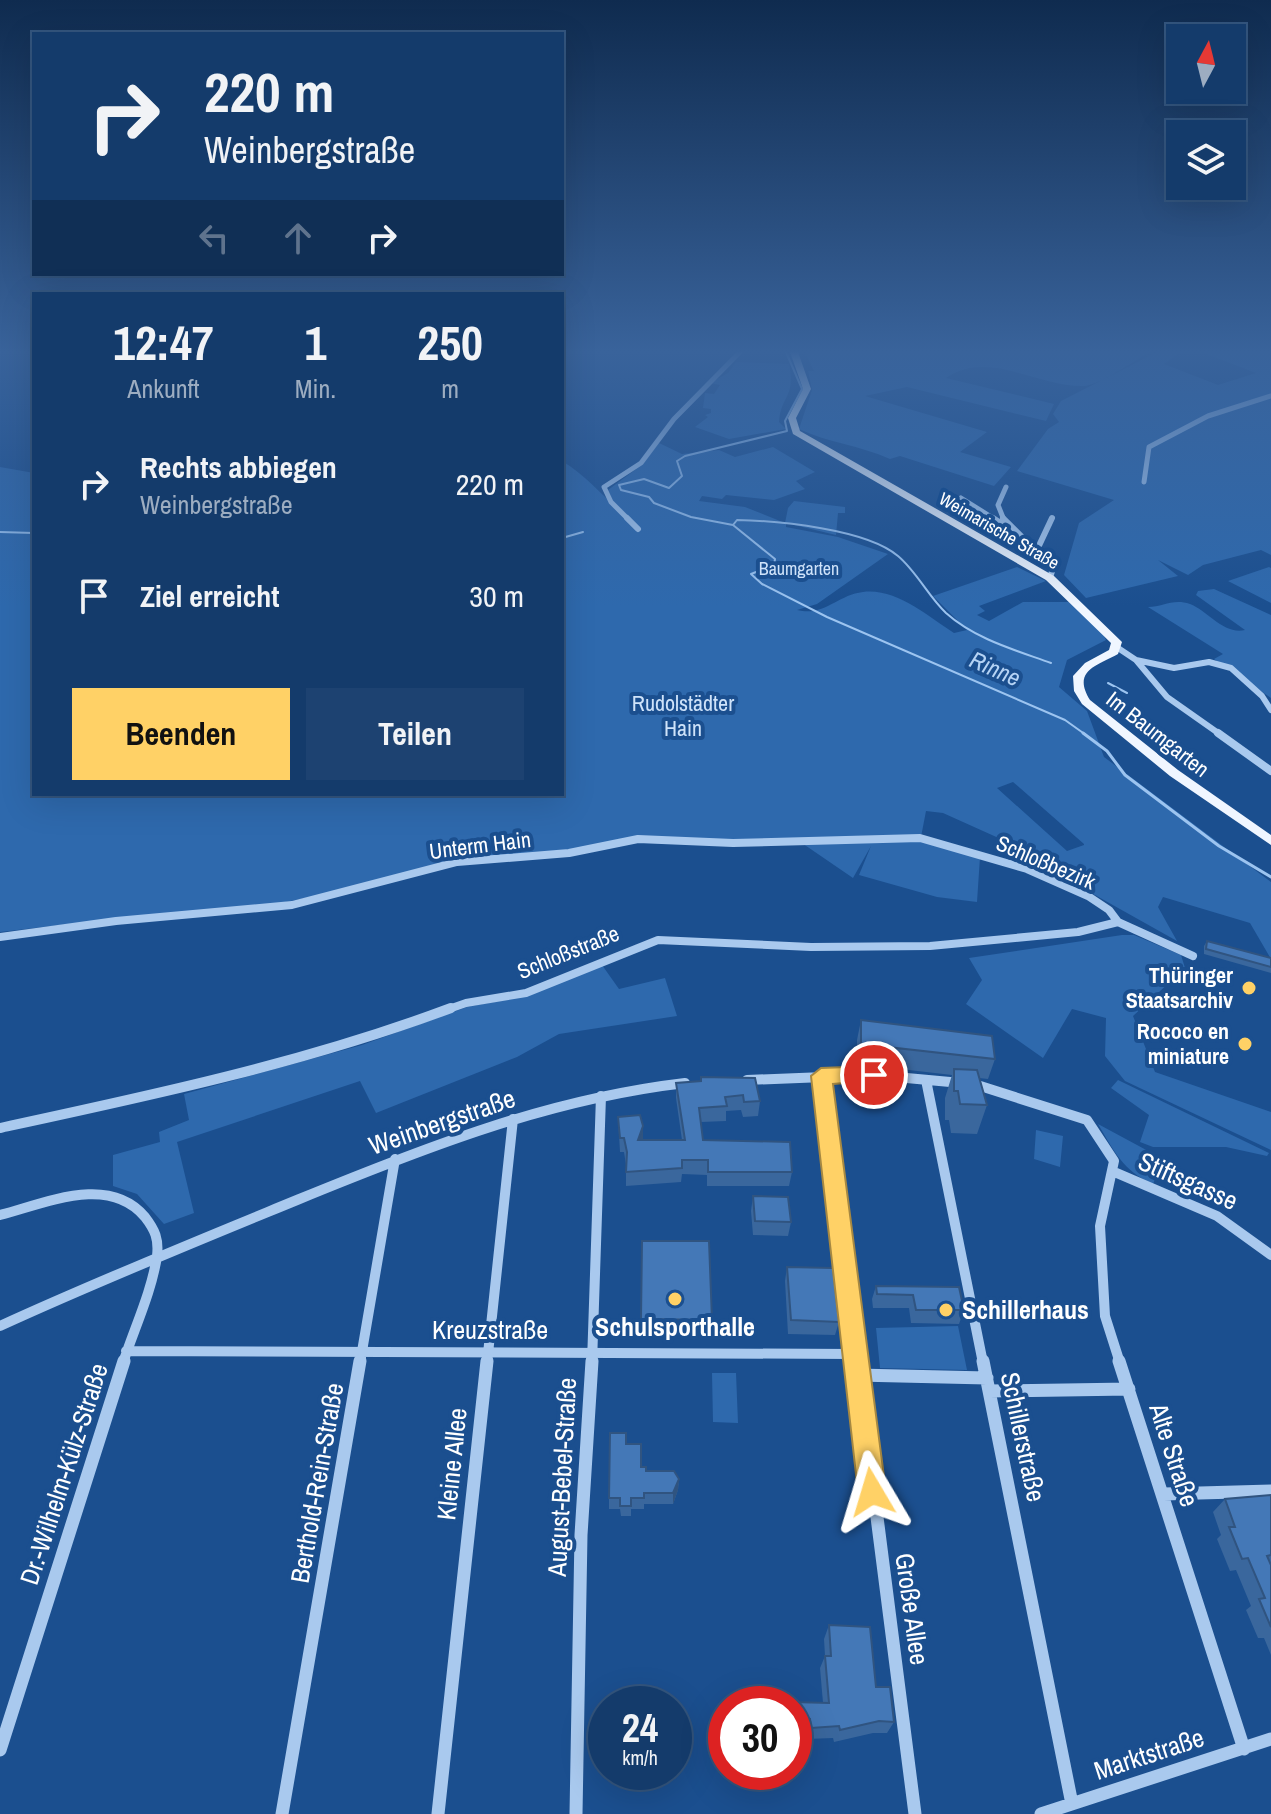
<!DOCTYPE html>
<html lang="de">
<meta charset="utf-8">
<style>
body{margin:0;font-family:"Archivo Narrow",sans-serif;background:#1d4271;color:#f1f3f6;height:100vh;display:flex;flex-direction:column;font-size:30px;white-space:nowrap}
*{box-sizing:border-box;margin:0}
p{font-size:26px;color:#9dadc1}
.icon{flex:none;width:44px;height:44px;fill:none;stroke:currentColor;stroke-width:2;stroke-linecap:round;stroke-linejoin:round}
.map{position:relative;flex:1;overflow:hidden}
.sheet{position:absolute;left:32px;top:292px;width:532px;height:504px;display:flex;flex-direction:column;background:#143b6b;border-radius:0px;box-shadow:0 8px 32px #0002,0 0 0 2px #33557e}
.sheet>*{flex:none}
.top-card{position:absolute;left:32px;top:32px;width:532px;height:244px;border-radius:0px;box-shadow:0 8px 32px #0002,0 0 0 2px #33557e;background:#143b6b;color:#f1f3f6;overflow:hidden}
.needle{width:52px;rotate:7deg}
.buttons{position:absolute;left:1166px;top:24px;display:grid;gap:16px}
.buttons a{display:grid;place-items:center;width:80px;height:80px;border-radius:0px;background:#143b6b;box-shadow:0 8px 32px #0002,0 0 0 2px #33557e;font-size:40px}
.speed{position:absolute;left:588px;top:1686px;display:flex;gap:16px;font-size:40px;font-weight:700;text-align:center}
.speed>*{display:grid;place-content:center;width:104px;height:104px;border-radius:50%;background:#143b6b;box-shadow:0 8px 32px #0002,0 0 0 2px #33557e;line-height:1}
.speed small{font-size:20px;font-weight:400}
.speed .limit{border:12px solid #d22;background:#fff;color:#111}
.pin{position:absolute;display:grid;place-items:center;width:68px;height:68px;color:#fff;margin:-34px;border:4px solid #fff;border-radius:50%;box-shadow:0 2px 8px #0007}
.me{position:absolute;width:88px;margin:-44px;rotate:353deg;stroke-linejoin:round;filter:drop-shadow(0 0 6px #0008)}
.turn{display:flex;align-items:center;gap:28px;height:168px;padding:0 40px;font-size:36px}
.turn .icon{width:104px;height:104px;stroke-width:2.5}
.turn b{display:block;font-size:56px;line-height:68px}
.lanes{display:flex;align-items:center;height:76px;padding:0 40px;background:#0003;justify-content:center;gap:40px;direction:ltr}
.lanes .off{opacity:.35}
.eta{display:flex;justify-content:space-evenly;align-items:center;height:136px;text-align:center}
.eta b{font-size:48px;font-weight:700;line-height:56px}
.action{display:flex;gap:16px;margin-top:auto;padding:16px 40px}
.action a{flex:1;height:92px;border-radius:0px;background:#ffd166;color:#111;font-size:32px;font-weight:700;line-height:92px;text-align:center}
.action a+a{background:#1d4271;color:#f1f3f6}
ul{padding:0;list-style:none}
li{display:flex;align-items:center;gap:24px;height:112px;padding:0 40px}
li div{flex:1}
li b{display:block;font-size:30px}
li em{font-style:normal}
.map>svg:first-child{display:block}
.green{fill:#2e69ad;fill-rule:evenodd}
.lines{fill:none;stroke-linecap:round;stroke-linejoin:round}
.stream-far1{stroke:#9cc4f0;stroke-width:2}
.stream{stroke:#9cc4f0;stroke-width:3}
.street-far4{stroke:#a9c9ee;stroke-width:5}
.street-far3{stroke:#a9c9ee;stroke-width:6}
.street-far2{stroke:#a9c9ee;stroke-width:8}
.street-far1{stroke:#a9c9ee;stroke-width:10}
.street{stroke:#a9c9ee;stroke-width:13}
.primary{fill:#f0f6ff;fill-rule:evenodd}
.wall{fill:#3a679d}
.shaded-wall{fill:#305480}
.building{fill:#4478b7;stroke:#305480;stroke-width:2}
.route{fill:#ffd166;stroke:#a68842;stroke-width:2}
.poi-dot{fill:#ffd166;stroke:#1b4f8f;stroke-width:3}
.labels{text-anchor:middle;stroke-width:8;stroke-linejoin:round;paint-order:stroke}
.far-street-label{font-size:18px;fill:#fff;stroke:#1b4f8f}
.far-park-label{font-size:18px;fill:#cfe3fa;stroke:#1b4f8f}
.park-label{font-size:22px;fill:#cfe3fa;stroke:#1b4f8f}
.street-label{font-size:22px;fill:#fff;stroke:#1b4f8f}
.poi-label{font-size:22px;font-weight:bold;fill:#fff;stroke:#1b4f8f;text-anchor:end}
.water-label{font-size:24px;font-style:italic;fill:#b5d3f5;stroke:#1b4f8f}
.near-street-label{font-size:26px;fill:#fff;stroke:#1b4f8f}
.near-poi-label{font-size:26px;font-weight:bold;fill:#fff;stroke:#1b4f8f;text-anchor:start}
</style>
<div class="map">
<svg width="1271" height="1814" viewBox="0 0 1271 1814">
<rect width="100%" height="100%" fill="#1b4f8f"/>
<path class="green" d="M805 352H1150C1136 360 1098 386 1084 386 1037 387 989 349 946 378L1054 404 1046 421 907 387 865 396 987 432 960 452 1011 467 994 486 900 456 890 459C859 445 829 443 799 429L812 390 808 371H814Z
M1157 352H1190L1178 354 1164 364 1218 385 1256 373 1201 352H1271V555L1261 550 1203 565 1188 575 1158 560 1178 576 1086 598 1064 575 1079 523 1114 500 1017 471 1048 429 1059 422 1053 414 1061 401Z
M736 362 789 364C796 398 781 395 779 422L786 429 729 439 695 427 708 417 705 415 711 413V409L703 408 705 393 714 394 720 385 710 383 728 373Z
M659 443 682 454 719 450 735 457 773 447 815 472 796 481 805 489 774 500 726 495 722 499 702 496 699 501 745 507 785 523 788 508 794 501 845 507V513H838L836 535 786 523V527L838 537 888 554 817 604 797 610C824 617 837 595 863 592 897 588 927 616 954 633L967 630 933 596 1017 567 1046 581 979 606 985 611 977 615 989 621 1023 602H1069L1100 628 1106 640 1067 660 1059 687 1087 711 1104 757 1271 882V959L1250 923 1163 897 1158 907 1177 941 1070 881 1043 858 943 813 926 811 921 837 875 840 873 843 918 840 980 857 977 902 937 897 859 875 871 846 853 878 796 839 733 842 688 838 448 861 360 887 256 908 147 915 0 932V467L34 473V794H562V461C592 479 610 506 638 526L613 501 608 490 643 464ZM1013 782 1084 844V845L1067 851 997 788Z
M1271 568V603L1228 581 1269 567Z
M1214 589 1271 615V698L1214 659 1223 654 1148 607C1163 607 1173 598 1190 604 1208 611 1224 635 1245 630L1196 595 1198 591Z
M1122 935H1134L1181 955 1185 968 1133 1016 1155 1072 1271 1112V1150L1125 1081 1105 1056 1106 1018 1072 1009 1043 1058 966 1004 982 980 969 958Z
M602 965 619 989 665 978 677 1016 559 1034 517 1057 376 1113 360 1081 177 1142 194 1213 164 1224 137 1194 113 1186V1155L160 1142 159 1132 189 1120 184 1094 362 1045 467 1007 526 996Z
M1118 1080 1269 1153 1267 1156 1226 1147H1153L1140 1142 1149 1115 1111 1088Z
M1098 1124 1163 1159 1153 1184C1123 1171 1114 1151 1098 1124Z
M1036 1130 1063 1136 1060 1167 1034 1159Z
M958 1326 967 1370 880 1368 876 1328Z
M712 1373H736L738 1423 713 1422Z"/>
<g class="lines">
<path class="stream-far1" d="M786 352 802 389 785 421 787 431 685 456 677 461 682 476 669 488 644 479 619 485 621 490 649 497 654 503 691 517 733 525 775 559 774 565 751 574 762 584 827 617 1065 720 1086 735
M733 525 737 520C779 521 866 529 898 556 917 572 928 596 946 613 975 639 1015 650 1051 663
M0 532 34 533
M562 538 583 532
M1108 683 1127 693"/>
<path class="stream" d="M1083 733 1107 751 1125 775 1219 846 1271 877"/>
<path class="street-far4" d="M1144 482 1149 447 1208 416 1271 396
M961 498 996 520
M629 520 611 502 604 487 641 463 674 419 740 352
M1004 520 998 505 1006 487"/>
<path class="street-far3" d="M627 518 638 529
M993 518 1005 526
M1003 518 1053 568 1050 578
M1036 552 1052 518
M1118 648 1136 660 1167 697 1221 735
M1136 660 1174 668 1209 662 1231 668 1262 696 1271 710"/>
<path class="street-far2" d="M1218 733 1271 771
M0 937 116 921 292 905 457 862 569 853 638 839 733 843 920 838 1027 869 1088 896 1109 910 1118 922 1193 956
M446 1010 466 1003 526 993 658 940 811 947 930 946 1078 932 1118 922"/>
<path class="street-far1" d="M821 1076 858 1363
M747 1080 874 1075 961 1083
M926 1080 983 1363
M974 1084 1087 1120 1114 1161 1100 1226 1105 1316 1120 1363
M0 1128C153 1095 304 1063 451 1008
M1112 1171 1217 1216 1271 1255
M0 1215C46 1203 109 1174 145 1217 155 1230 159 1239 157 1256 152 1291 134 1329 123 1363
M0 1326C98 1281 197 1241 297 1200 424 1148 548 1099 685 1083
M126 1351 854 1354
M360 1363 395 1159
M487 1363 513 1119
M592 1363 601 1096"/>
<path class="street" d="M857 1361 915 1814
M983 1361 1072 1804
M1119 1361 1244 1749
M857 1375 987 1378
M990 1391 1129 1389
M1164 1494 1271 1491
M0 1750 124 1361
M282 1814 360 1361
M438 1814 487 1361
M576 1814 581 1535 592 1361
M1041 1814 1271 1739"/>
<path class="primary" d="M790 352H798L811 389 796 418 800 431 1054 576 1122 642 1118 654C1096 666 1072 671 1090 700L1178 770 1271 835V845L1170 776 1082 704 1074 691 1073 676 1085 663 1109 650 1111 643 1046 580 793 434 788 418 803 389Z"/>
</g>
<path class="wall" d="M1207 941 1271 958V973L1204 954V946Z
M861 1020 995 1059 988 1079 979 1078 987 1105 977 1134 951 1133 949 1120H945V1098L952 1075 857 1064V1040Z
M701 1077 760 1101 758 1116 743 1117 741 1110 726 1111V1121L701 1122 703 1140 792 1172 789 1186H707V1175L682 1174 681 1182 626 1186V1165L624 1152H620L618 1117 643 1140H682L676 1098V1083L700 1081Z
M753 1196 791 1222 788 1236 753 1235 751 1211Z
M642 1241 712 1320 711 1338 641 1337Z
M787 1267 839 1322 835 1335 788 1334 785 1281Z
M876 1286 959 1287 964 1310 959 1324 911 1323 909 1308H873L872 1299Z
M626 1444 641 1467 646 1471 679 1479 678 1490 673 1504H644V1509H631V1516H621L620 1509H609V1498Z
M1271 1495V1655L1264 1638H1258L1246 1610 1251 1606 1236 1570 1230 1571 1217 1539 1221 1535 1213 1512 1225 1499Z
M829 1625 876 1687 894 1722 887 1733H873L834 1742 833 1738 807 1739 805 1731 794 1730V1704H791L792 1702 823 1703 820 1668 825 1656 824 1639Z"/>
<path class="shaded-wall" d="M643 1126V1141L638 1140Z
M679 1479 678 1490 673 1504V1493Z"/>
<path class="building" d="M1207 941 1271 958V967L1206 949Z
M861 1020 992 1036 995 1059 861 1044Z
M954 1069 977 1070 987 1105 960 1104 958 1091H954Z
M701 1077 755 1078 760 1101 744 1102 743 1095 725 1097 727 1106 699 1108 703 1140 790 1142 792 1172H708V1160H682V1168L626 1172 627 1152 624 1138H620L618 1117 640 1115 643 1126 638 1140H685L676 1083 701 1081Z
M753 1196 788 1197 791 1222 755 1221Z
M642 1241H709L712 1320 641 1319Z
M787 1267 833 1268 839 1322 791 1320Z
M876 1286 959 1287 964 1310H916L913 1295 877 1294Z
M610 1433H626V1444H641V1467H646V1471H674L679 1479 673 1493H644V1498H631V1506H620V1498H609Z
M1271 1495V1555L1267 1556 1271 1565V1627L1259 1599 1265 1598 1248 1558 1242 1559 1229 1527H1235L1225 1499Z
M829 1625 870 1627 876 1687H890L894 1722 879 1721 840 1730 839 1726 811 1728 810 1719H794V1704H792V1702L829 1703 825 1656H831Z"/>
<linearGradient id="sky" x2="0" y2="1"><stop stop-color="#0f2b4f"/><stop offset="0.58" stop-color="#39639b"/><stop offset="1" stop-color="#39639b" stop-opacity="0"/></linearGradient>
<rect width="1271" height="606" fill="url(#sky)"/>
<path class="route" d="M874 1066 885 1075 882 1080 833 1084 886 1492 882 1502 872 1506 862 1502 858 1492 811 1076 821 1068Z"/>
<g class="poi-dot">
<circle cx="1249" cy="988" r="8"/>
<circle cx="1245" cy="1044" r="8"/>
<circle cx="675" cy="1299" r="8"/>
<circle cx="946" cy="1310" r="8"/>
</g>
<g class="labels">
<g class="far-street-label">
<text transform="translate(999 531) rotate(30)" y="6">Weimarische Straße</text>
</g>
<g class="far-park-label">
<text x="799" y="575">Baumgarten</text>
</g>
<g class="park-label">
<text x="683" y="711">Rudolstädter<tspan x="683" dy="25">Hain</tspan></text>
</g>
<g class="street-label">
<text transform="translate(1158 734) rotate(38)" y="8">Im Baumgarten</text>
<text transform="translate(480 845) rotate(-7)" y="8">Unterm Hain</text>
<text transform="translate(1046 862) rotate(23)" y="8">Schloßbezirk</text>
<text transform="translate(568 952) rotate(-22)" y="8">Schloßstraße</text>
</g>
<g class="poi-label">
<text x="1233" y="983">Thüringer<tspan x="1233" dy="25">Staatsarchiv</tspan></text>
<text x="1229" y="1039">Rococo en<tspan x="1229" dy="25">miniature</tspan></text>
</g>
<g class="water-label">
<text transform="translate(995 669) rotate(24)" y="8">Rinne</text>
</g>
<g class="near-street-label">
<text transform="translate(442 1122) rotate(-19)" y="9">Weinbergstraße</text>
<text transform="translate(1188 1181) rotate(24)" y="9">Stiftsgasse</text>
<text x="490" y="1339">Kreuzstraße</text>
<text transform="translate(1023 1437) rotate(78)" y="9">Schillerstraße</text>
<text transform="translate(1174 1455) rotate(72)" y="9">Alte Straße</text>
<text transform="translate(452 1464) rotate(-84)" y="9">Kleine Allee</text>
<text transform="translate(64 1474) rotate(-72)" y="9">Dr.-Wilhelm-Külz-Straße</text>
<text transform="translate(562 1477) rotate(-87)" y="9">August-Bebel-Straße</text>
<text transform="translate(317 1483) rotate(-80)" y="9">Berthold-Rein-Straße</text>
<text transform="translate(912 1609) rotate(82)" y="9">Große Allee</text>
<text transform="translate(1149 1754) rotate(-18)" y="9">Marktstraße</text>
</g>
<g class="near-poi-label">
<text x="962" y="1319">Schillerhaus</text>
<text x="675" y="1336" text-anchor="middle">Schulsporthalle</text>
</g>
</g>
</svg>
<div class="buttons">
<a><svg class="needle" viewBox="-14 -14 28 28"><path d="M0-13l5 13h-10z" fill="#e53935"/><path d="M0 13l5-13h-10z" fill="#9dadc1"/></svg></a>
<a><svg class="icon" aria-label="layers" viewBox="0 0 24 24"><path d="M12 4l9 5-9 5-9-5zM3 14l9 5 9-5"/></svg></a>
</div>
<div class="speed"><div>24<small>km/h</small></div><div class="limit">30</div></div>
<div class="pin" style="left:874px;top:1075px;background:#d93025"><svg class="icon" aria-label="arrive" viewBox="0 0 24 24"><path d="M6 21V4h12l-3 4 3 4H6"/></svg></div>
<svg class="me" style="left:872px;top:1492px" viewBox="-20 -20 40 40"><path d="M0-17L14 15 0 8-14 15z" fill="#ffd166" stroke="#fff" stroke-width="4"/></svg>
<div class="top-card">
<div class="turn"><svg class="icon" aria-label="right" viewBox="0 0 24 24"><path d="M7 20v-9h11M14 6l5 5-5 5"/></svg><div><b>220 m</b>Weinbergstraße</div></div>
<div class="lanes"><svg class="icon off" aria-label="left" viewBox="0 0 24 24"><path d="M17 20v-9H6M10 6l-5 5 5 5"/></svg><svg class="icon off" aria-label="ahead" viewBox="0 0 24 24"><path d="M12 20V5M6 11l6-6 6 6"/></svg><svg class="icon" aria-label="right" viewBox="0 0 24 24"><path d="M7 20v-9h11M14 6l5 5-5 5"/></svg></div>
</div>
<section class="sheet">
<div class="eta">
<div><b>12:47</b><p>Ankunft</p></div>
<div><b>1</b><p>Min.</p></div>
<div><b>250</b><p>m</p></div>
</div>
<ul>
<li><svg class="icon" aria-label="right" viewBox="0 0 24 24"><path d="M7 20v-9h11M14 6l5 5-5 5"/></svg><div><b>Rechts abbiegen</b><p>Weinbergstraße</p></div><em>220 m</em></li>
<li><svg class="icon" aria-label="arrive" viewBox="0 0 24 24"><path d="M6 21V4h12l-3 4 3 4H6"/></svg><div><b>Ziel erreicht</b></div><em>30 m</em></li>
</ul>
<div class="action"><a>Beenden</a><a>Teilen</a></div>
</section>
</div>
